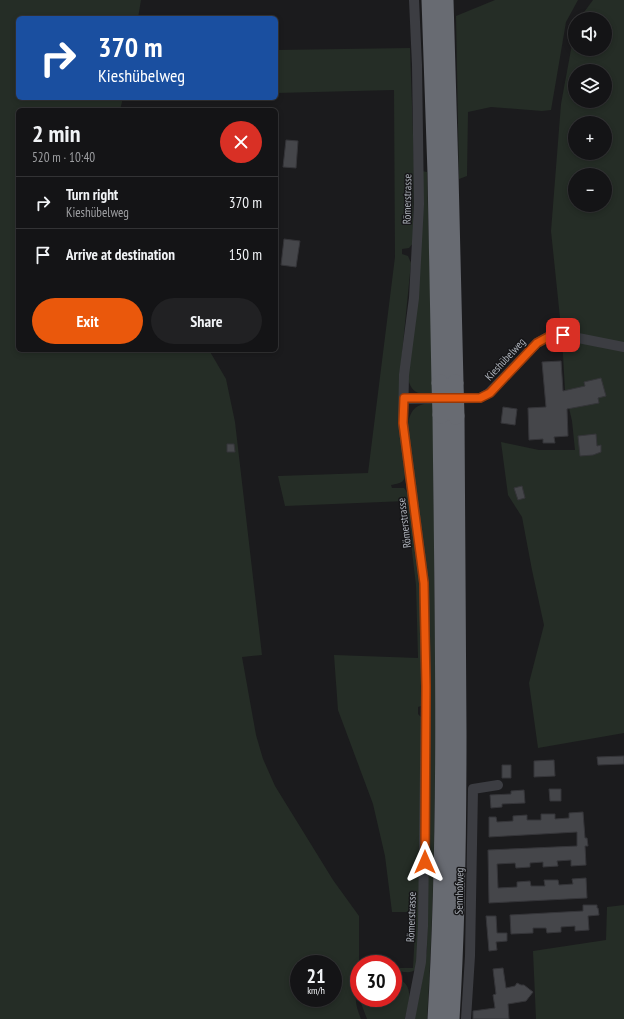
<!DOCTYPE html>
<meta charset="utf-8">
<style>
body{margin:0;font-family:"PT Sans Narrow",sans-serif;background:#212123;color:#f1f3f6;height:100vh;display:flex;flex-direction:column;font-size:15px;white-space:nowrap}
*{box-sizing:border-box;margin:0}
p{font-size:13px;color:#9d9ea1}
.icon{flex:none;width:22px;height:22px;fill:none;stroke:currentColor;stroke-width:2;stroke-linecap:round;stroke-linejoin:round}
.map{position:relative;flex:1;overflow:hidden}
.side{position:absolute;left:16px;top:108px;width:262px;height:244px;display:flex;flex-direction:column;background:#141416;border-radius:6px;box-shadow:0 2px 6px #0003,0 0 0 1px #333335}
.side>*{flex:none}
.banner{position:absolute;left:16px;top:16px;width:262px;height:84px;border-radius:6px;box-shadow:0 2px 6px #0003,0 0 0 1px #333335;background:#1a4fa0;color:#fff;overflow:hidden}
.buttons{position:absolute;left:568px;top:12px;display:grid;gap:8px}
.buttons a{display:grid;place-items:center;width:44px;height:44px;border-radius:50%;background:#141416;box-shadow:0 2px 6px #0003,0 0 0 1px #333335;font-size:20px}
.speed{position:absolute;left:290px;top:955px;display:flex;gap:8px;font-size:20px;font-weight:700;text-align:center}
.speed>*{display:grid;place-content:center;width:52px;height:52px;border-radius:50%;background:#141416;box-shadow:0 2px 6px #0003,0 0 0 1px #333335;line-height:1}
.speed small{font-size:10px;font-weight:400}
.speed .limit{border:6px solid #d22;background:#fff;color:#111}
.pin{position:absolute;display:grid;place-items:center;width:34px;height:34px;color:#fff;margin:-17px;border-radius:8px;box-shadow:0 2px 6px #0006}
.me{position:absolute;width:44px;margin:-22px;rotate:0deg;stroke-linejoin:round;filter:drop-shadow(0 0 3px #0008)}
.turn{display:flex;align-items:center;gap:14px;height:84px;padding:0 16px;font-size:18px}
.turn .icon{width:52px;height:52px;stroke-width:2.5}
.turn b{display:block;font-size:28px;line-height:34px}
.round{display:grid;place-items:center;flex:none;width:42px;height:42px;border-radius:21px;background:#212123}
.headline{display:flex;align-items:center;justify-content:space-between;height:68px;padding:0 16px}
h1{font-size:24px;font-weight:700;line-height:30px}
.cta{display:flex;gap:8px;margin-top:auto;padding:8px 16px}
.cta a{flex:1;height:46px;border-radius:24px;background:#ea580c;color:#fff;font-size:16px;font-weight:700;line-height:46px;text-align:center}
.cta a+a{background:#212123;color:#f1f3f6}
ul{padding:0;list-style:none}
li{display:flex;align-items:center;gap:12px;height:52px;padding:0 16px;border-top:1px solid #333335}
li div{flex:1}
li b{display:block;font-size:15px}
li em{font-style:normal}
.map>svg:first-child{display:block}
.green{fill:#252d26;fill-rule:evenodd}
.building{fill:#45464a;stroke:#353539}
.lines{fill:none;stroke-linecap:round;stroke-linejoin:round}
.minor{stroke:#3c3d42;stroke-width:10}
.motorway{stroke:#686b72;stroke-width:17}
.motorway-bridge{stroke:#686b72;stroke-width:17}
.route-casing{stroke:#983908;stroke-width:10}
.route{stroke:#ea580c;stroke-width:7}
.labels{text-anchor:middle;stroke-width:3;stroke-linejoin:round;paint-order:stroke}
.street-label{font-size:11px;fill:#aeb3bb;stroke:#161618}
</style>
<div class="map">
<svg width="624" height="1019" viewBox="0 0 624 1019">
<rect width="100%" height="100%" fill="#1b1b1d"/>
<path class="green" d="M0 0H141L138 18H18V98H123L120 110H18V350H209L226 379 235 422 262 655 242 657 256 735 263 759 275 786 333 880 359 916V983C353 996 356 1007 361 1019H0ZM299 964H333V998H299Z
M495 0H578L566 22 551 110 542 111 491 107 468 112 467 176 459 179 456 16Z
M593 0H624V733L538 748 529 683 544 625 532 570 522 517 508 495 501 442 539 450H575L572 421 565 391 562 337 551 231 561 104 575 28V49H605V19H579ZM575 71H605V101H575ZM575 123H605V153H575ZM575 175H605V205H575Z
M410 48 414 164 413 234V243L409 248 402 249V254L408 256 411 263 400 374 406 473C404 483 401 483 391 485L392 488H404L410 496 420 585 422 687 421 706 418 707V714L421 717 420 913 416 969C410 975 401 971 393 970V968H413L416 912H392L385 856 373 804 338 710 334 655 418 658 416 585 406 501 285 506 278 476 368 473 395 257 394 90 276 93V50Z
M422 171 427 172 433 395C415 394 411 392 407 375Z
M433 402C434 608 440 814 427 1019H414L421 987 427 949 430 687 407 427C411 409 414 405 433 402Z
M624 905V1019H536L533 951 606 940 607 907Z
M393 976C416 984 409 1000 405 1019H367L361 1003V998H393Z"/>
<path class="building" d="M286 140 298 141 296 168 283 167Z
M284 239 300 241 296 267 281 265Z
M561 361 563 391 585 386 584 382 601 378 606 396 598 398 599 403 567 409 568 436 554 437 555 443H543V439L529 440 528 408 546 407 542 362Z
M503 407 517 409 515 425 501 423Z
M596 434 597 446 601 445V452L593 455 580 456 578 436Z
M227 444H234L235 452H227Z
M522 486 525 498 518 500 514 488Z
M624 756V764L598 765 597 757Z
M554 760 555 776 534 777V761Z
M502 765H511V778H502Z
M549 789H561V801H550Z
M524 790 525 803 502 804V807L491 808 490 795 511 794V791Z
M583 812 585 838H587L588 846H585L586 865 571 866V860L557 861 558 866 543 867V862L530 863V867L516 868 515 863 497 864 498 888 517 887V882L530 881 531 886H545L544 880H558L559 885 573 884 572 879 586 878 587 898 489 903 488 850 577 846V832L489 837V817H496L497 822 513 821V816L527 815V820H541V814H555V819L569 818V813Z
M583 905H597V908H598L599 915 588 916 589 930 575 931V926L561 927V932L547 933 546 928H533V933L511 934 510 915 583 911Z
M486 916H496L497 933H507V941L496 942 497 950 489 951Z
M503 968 506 988 515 986 517 983 521 985H524L533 992 526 1001 508 1004 509 1019H473V1011L495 1008 493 995 496 994 493 969Z"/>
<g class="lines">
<path class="minor" d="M404 399 480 398 489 393 537 343 548 337 563 335 624 347
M410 1019 421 962 423 926 426 687 424 583 403 423 404 375 414 298 419 204 417 65 414 0
M466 1019 470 956 473 789 498 785"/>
<path class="motorway" d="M430 0 436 173 440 383
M445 0 450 174 455 383
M436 1019C448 818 443 616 441 415
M451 1019C457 924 458 829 458 734 458 628 457 522 456 416"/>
<path class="motorway-bridge" d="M440 383 441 415
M455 383 456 416"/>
</g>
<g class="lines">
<g class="route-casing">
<path id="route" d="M425 862 426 687 424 583 403 423 404 398H480L490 393 537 343 548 337 563 335"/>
</g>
<use href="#route" class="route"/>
</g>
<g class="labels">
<g class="street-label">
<text transform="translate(407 199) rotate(-89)" y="4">Römerstrasse</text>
<text transform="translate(505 359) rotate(-47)" y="4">Kieshübelweg</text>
<text transform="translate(404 523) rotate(-97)" y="4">Römerstrasse</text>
<text transform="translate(459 891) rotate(-89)" y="4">Sennhofweg</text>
<text transform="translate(411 917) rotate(-88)" y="4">Römerstrasse</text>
</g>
</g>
</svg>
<div class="buttons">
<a><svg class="icon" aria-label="sound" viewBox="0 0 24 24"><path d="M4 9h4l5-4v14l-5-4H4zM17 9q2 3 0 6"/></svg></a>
<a><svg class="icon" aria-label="layers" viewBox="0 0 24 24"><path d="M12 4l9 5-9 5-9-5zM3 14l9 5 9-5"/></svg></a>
<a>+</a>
<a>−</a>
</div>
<div class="speed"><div>21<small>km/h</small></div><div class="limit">30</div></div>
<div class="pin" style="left:563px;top:335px;background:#d93025"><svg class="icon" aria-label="arrive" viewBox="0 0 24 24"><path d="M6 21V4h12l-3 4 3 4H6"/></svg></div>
<svg class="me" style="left:425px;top:862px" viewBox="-20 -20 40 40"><path d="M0-17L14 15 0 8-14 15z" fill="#ea580c" stroke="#fff" stroke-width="4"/></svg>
<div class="banner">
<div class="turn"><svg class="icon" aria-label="right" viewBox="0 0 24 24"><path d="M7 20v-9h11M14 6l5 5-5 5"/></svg><div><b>370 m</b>Kieshübelweg</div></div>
</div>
<section class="side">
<div class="headline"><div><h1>2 min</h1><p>520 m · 10:40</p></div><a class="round" style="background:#d93025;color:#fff"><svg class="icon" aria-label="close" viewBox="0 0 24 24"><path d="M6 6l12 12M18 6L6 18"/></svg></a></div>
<ul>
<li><svg class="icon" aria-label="right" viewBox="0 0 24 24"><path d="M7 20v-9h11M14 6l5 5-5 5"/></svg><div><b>Turn right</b><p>Kieshübelweg</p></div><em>370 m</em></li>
<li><svg class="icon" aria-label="arrive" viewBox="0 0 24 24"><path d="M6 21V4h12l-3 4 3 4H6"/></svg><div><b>Arrive at destination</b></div><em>150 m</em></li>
</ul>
<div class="cta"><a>Exit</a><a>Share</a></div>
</section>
</div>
